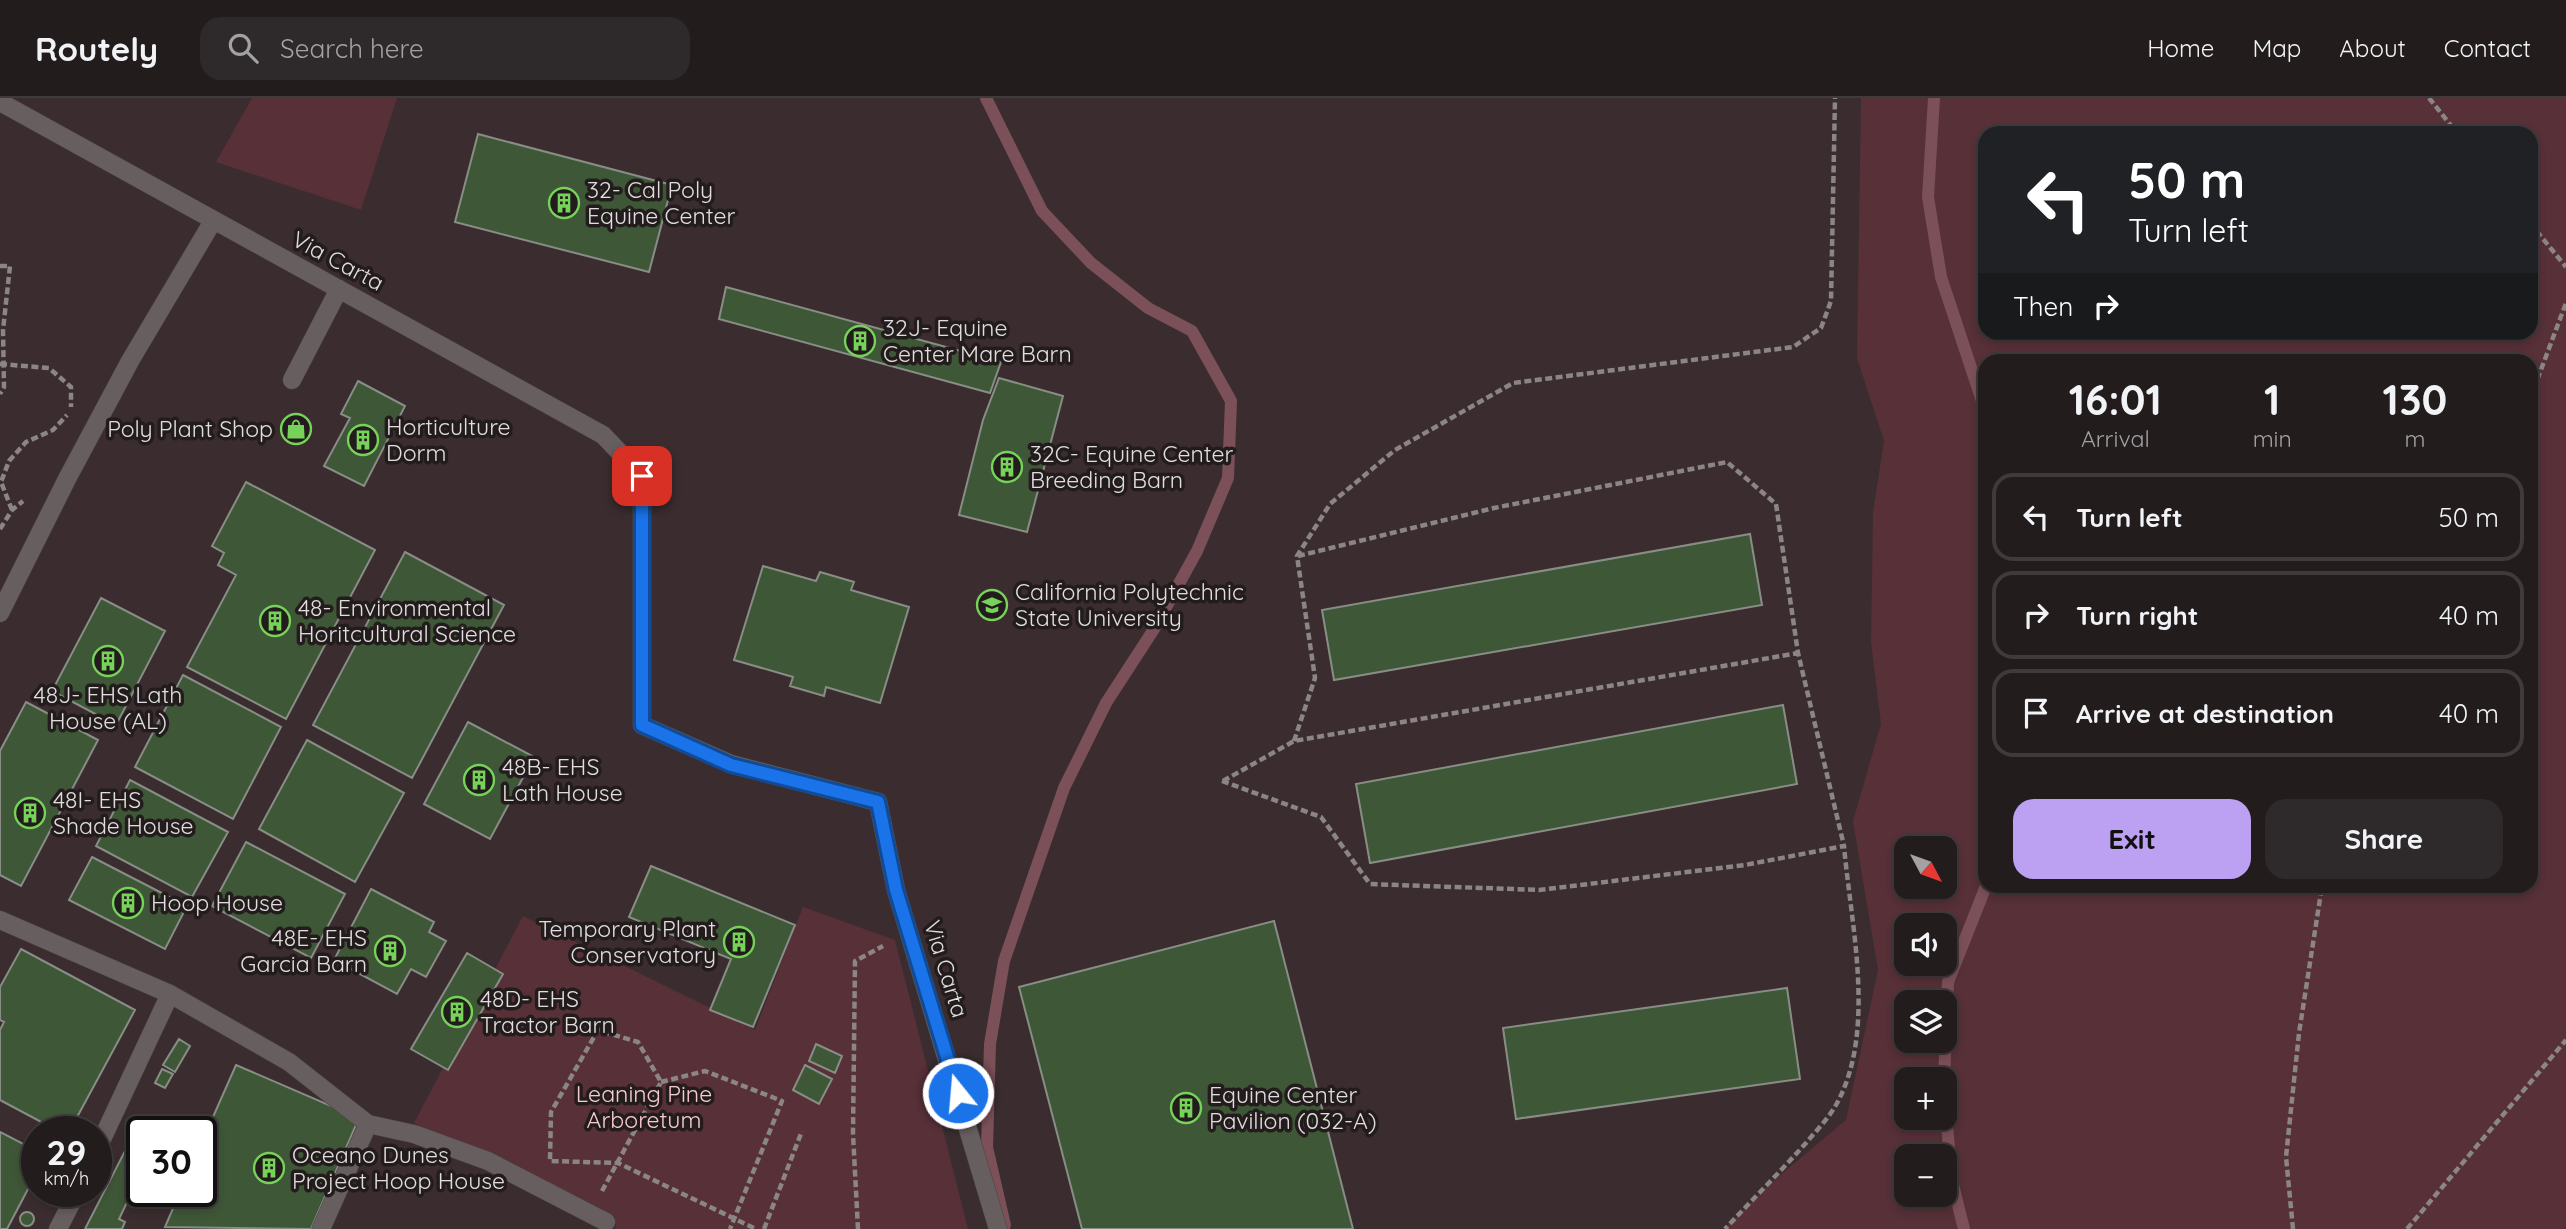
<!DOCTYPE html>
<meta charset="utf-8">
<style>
body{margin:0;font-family:Quicksand,sans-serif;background:#2e292a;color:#f1f3f6;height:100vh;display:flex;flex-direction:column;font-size:26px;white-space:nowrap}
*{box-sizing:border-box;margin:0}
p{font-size:23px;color:#a2a1a4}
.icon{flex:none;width:38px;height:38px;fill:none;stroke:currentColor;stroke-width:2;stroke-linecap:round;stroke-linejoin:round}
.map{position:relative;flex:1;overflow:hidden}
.panel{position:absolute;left:1978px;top:256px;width:560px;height:539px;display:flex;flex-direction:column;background:#221c1d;border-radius:21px;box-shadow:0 4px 10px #0003,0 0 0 2px #3f3a3b}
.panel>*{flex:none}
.guide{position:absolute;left:1978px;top:28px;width:560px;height:214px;border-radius:21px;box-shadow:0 4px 10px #0003,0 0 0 2px #3f3a3b;background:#202124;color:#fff;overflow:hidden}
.needle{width:46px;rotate:131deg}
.tools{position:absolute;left:1894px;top:738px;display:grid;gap:14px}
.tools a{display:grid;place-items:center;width:63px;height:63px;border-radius:14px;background:#221c1d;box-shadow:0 4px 10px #0003,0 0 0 2px #3f3a3b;font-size:35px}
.speed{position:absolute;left:21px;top:1018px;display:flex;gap:14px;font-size:35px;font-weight:700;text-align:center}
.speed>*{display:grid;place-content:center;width:91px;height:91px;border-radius:50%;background:#221c1d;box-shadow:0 4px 10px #0003,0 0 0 2px #3f3a3b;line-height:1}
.speed small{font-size:18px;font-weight:400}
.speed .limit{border:4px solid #111;border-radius:10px;background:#fff;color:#111}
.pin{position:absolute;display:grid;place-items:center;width:60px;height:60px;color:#fff;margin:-30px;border-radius:14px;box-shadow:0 4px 10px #0006}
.me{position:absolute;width:77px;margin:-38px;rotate:343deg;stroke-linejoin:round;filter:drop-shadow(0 0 5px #0008)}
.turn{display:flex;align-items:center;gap:24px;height:147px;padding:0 35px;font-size:32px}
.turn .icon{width:91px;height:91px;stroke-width:2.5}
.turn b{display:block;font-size:49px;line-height:60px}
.then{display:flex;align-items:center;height:66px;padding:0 35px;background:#0003;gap:14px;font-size:26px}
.eta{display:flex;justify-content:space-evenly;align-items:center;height:119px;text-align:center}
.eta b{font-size:42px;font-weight:700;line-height:49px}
.primary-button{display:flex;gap:14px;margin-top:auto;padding:14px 35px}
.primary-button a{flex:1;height:80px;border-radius:21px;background:#bca0f2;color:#111;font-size:28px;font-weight:700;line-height:80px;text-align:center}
.primary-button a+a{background:#2e292a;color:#f1f3f6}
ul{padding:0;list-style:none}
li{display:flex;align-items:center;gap:21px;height:88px;margin:0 14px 10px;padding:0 21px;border:4px solid #3f3a3b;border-radius:21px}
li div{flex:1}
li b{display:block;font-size:26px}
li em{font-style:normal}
header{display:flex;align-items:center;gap:42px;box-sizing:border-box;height:98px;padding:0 35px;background:#221c1d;border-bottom:2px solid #3f3a3b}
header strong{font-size:33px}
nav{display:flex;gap:38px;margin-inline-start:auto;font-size:24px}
.search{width:490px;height:63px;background:#2e292a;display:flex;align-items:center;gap:18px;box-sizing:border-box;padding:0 24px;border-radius:21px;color:#a2a1a4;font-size:26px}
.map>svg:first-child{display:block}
.built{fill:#3b2d2f;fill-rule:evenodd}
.green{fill:#573038;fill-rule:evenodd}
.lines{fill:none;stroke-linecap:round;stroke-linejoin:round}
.stream{stroke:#7c5058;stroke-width:12}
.building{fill:#3e5737;stroke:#888d86;stroke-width:2}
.lane-casing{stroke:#4a4445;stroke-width:19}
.street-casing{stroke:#4a4445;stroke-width:19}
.path{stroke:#8b8586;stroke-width:4.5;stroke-dasharray:7 3.5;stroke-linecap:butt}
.lane{stroke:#675e5f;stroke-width:18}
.street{stroke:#675e5f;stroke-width:18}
.route-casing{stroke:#114b97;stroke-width:18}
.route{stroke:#1a73e8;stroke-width:12}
.labels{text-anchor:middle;stroke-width:7;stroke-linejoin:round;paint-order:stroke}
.poi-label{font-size:23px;fill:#e1dcdd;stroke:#231c1d;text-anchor:start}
.street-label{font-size:23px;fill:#e1dcdd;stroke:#231c1d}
.park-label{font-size:23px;fill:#f8c9d1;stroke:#231c1d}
</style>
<header>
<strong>Routely</strong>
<div class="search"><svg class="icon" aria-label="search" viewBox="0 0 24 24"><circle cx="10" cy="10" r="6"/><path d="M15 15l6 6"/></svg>Search here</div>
<nav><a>Home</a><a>Map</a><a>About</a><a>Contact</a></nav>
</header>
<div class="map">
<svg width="2566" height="1131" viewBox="0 0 2566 1131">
<rect width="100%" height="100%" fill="#2d2627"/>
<path class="built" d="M0 0H2566V1131H0ZM1984 35H2530V234H1984ZM1984 262H2530V788H1984ZM1906 751H1944V789H1906ZM1906 828H1944V866H1906ZM1906 905H1944V943H1906ZM1906 982H1944V1020H1906ZM37 1034H96V1094H37ZM142 1034H201V1094H142ZM1906 1059H1944V1097H1906Z"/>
<path class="green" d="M252 0H397L361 112 216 64Z
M1861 0H2566V1131H1724L1771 1085 1846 1022 1878 872 1853 723 1881 626 1871 544 1873 414 1884 343 1857 260ZM1984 35H2530V234H1984ZM1984 262H2530V788H1984ZM1906 751H1944V789H1906ZM1906 828H1944V866H1906ZM1906 905H1944V943H1906ZM1906 982H1944V1020H1906ZM1906 1059H1944V1097H1906Z
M803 809 895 842 968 1131H615L616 1127 414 1025 523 818 755 932Z"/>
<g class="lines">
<path class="stream" d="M986 0 1042 113 1091 165 1148 210 1192 233 1231 303 1228 380 1197 453 1154 531 1106 605 1064 690 1004 863 990 946 987 1049 1005 1127
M1934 0 1928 99 1941 179 1984 309
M1944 982 1948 884 1986 788
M1944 994 1952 1083 1964 1131"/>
</g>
<path class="building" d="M478 36 672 87 649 174 455 124Z
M726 189 1001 264 990 295 719 221Z
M999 280 1063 298 1027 434 959 417 983 322Z
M358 283 405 308 364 388 324 368 350 320 341 316Z
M246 384 375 452 286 621 187 569 236 477 218 467 224 455 212 448Z
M1750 436 1762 507 1334 582 1322 512Z
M405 454 504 507 412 680 313 627Z
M763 468 816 483 820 474 854 484 851 492 909 509 880 605 826 589 824 598 790 588 793 579 734 562Z
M101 500 165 533 116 627 52 593Z
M183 577 281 629 233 721 135 669Z
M26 604 98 642 21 788 0 777V653Z
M1783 607 1797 686 1370 765 1356 686Z
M468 624 534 659 490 741 424 706Z
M307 642 404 695 355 784 259 731Z
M130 682 228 734 192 799 96 748Z
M246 744 345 796 311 860 212 808Z
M92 759 187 808 165 851 69 802Z
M651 768 795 827 753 929 710 912 731 861 629 819Z
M371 791 434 824 429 834 446 843 426 879 411 871 397 896 334 862Z
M1274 823 1353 1131H1082L1019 889Z
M21 851 135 912 69 1034H60L0 1002V932L4 924 0 922V889Z
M467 855 503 876 448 972 411 951Z
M1787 890 1800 981 1516 1021 1503 930Z
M179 941 190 948 175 974 163 967Z
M816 946 842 958 835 975 809 963Z
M236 967 359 1020 311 1131 165 1129 180 1094H201V1046Z
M805 967 832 981 819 1006 793 992Z
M162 971 173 976 165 990 155 985Z
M0 1034 37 1053V1074L7 1131H0Z
M127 1049 142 1057V1062L126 1093 131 1096 119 1121 125 1124 122 1131H85Z
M20 1121a7 7 0 1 1 14 0a7 7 0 1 1-14 0Z"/>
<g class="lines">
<g class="lane-casing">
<path id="lane" d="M292 282 339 191"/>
</g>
<g class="street-casing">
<path id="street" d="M0 4 603 337 642 378V627L731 666 878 704 896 792 998 1131
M0 515 67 381 130 263 213 123
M0 822 170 896 289 964 368 1026
M96 1054 170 896
M58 1131 77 1094
M321 1131 368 1026 414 1036 488 1063 606 1124"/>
</g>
<path class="path" d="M2429 0 2457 35
M2530 125 2566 169
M0 168H10L3 232 4 289 0 296
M0 266 49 270 71 289V309
M2530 301 2566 205
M12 412 1 384 9 363 26 344 53 332 67 317
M0 431 12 412 23 403
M1298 458 1494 410 1727 364 1776 406 1798 555 1844 748
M1294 643 1315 580 1297 458 1330 406 1395 352 1513 285 1793 249 1821 230 1831 203 1835 0
M1222 683 1321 719 1370 786 1539 792 1745 767 1844 748C1851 828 1877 934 1836 1007 1828 1021 1816 1033 1806 1045 1780 1074 1752 1102 1725 1131
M1223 683 1294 643 1798 555
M661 984 705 973 782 1003 730 1131
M602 1093 661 984 638 944 598 932 551 1014 550 1063 618 1065 756 1131
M764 1131 802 1033
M858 1131 853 1036 855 863 883 848
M2293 1131 2286 1059 2299 935 2322 788
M2407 1131 2566 942"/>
<use href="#lane" class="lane"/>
<use href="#street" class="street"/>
</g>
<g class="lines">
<g class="route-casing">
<path id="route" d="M642 378V627L731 667 878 704 896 792 958 995"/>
</g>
<use href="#route" class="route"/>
</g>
<defs>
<g id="building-ring" transform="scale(1.575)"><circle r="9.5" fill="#231c1d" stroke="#77d25a" stroke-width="1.5"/><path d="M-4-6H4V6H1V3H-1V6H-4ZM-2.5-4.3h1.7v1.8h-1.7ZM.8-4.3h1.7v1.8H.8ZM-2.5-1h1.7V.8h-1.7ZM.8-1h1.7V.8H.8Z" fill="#77d25a"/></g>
<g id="shop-ring" transform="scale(1.575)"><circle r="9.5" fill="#231c1d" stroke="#77d25a" stroke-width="1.5"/><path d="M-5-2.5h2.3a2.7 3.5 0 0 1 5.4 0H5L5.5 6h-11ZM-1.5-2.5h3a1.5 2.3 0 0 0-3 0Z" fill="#77d25a"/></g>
<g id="university-ring" transform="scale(1.575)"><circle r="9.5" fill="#231c1d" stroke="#77d25a" stroke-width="1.5"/><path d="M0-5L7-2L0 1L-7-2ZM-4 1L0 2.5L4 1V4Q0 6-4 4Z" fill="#77d25a"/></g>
</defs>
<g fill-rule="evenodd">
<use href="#building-ring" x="564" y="105"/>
<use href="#building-ring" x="860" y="243"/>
<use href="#shop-ring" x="296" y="331"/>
<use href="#building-ring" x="363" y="342"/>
<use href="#building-ring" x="1007" y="369"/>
<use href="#university-ring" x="992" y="507"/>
<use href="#building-ring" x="275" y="523"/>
<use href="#building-ring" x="108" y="563"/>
<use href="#building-ring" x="479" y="682"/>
<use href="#building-ring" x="30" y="715"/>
<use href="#building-ring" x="128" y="805"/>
<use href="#building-ring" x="739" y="844"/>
<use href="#building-ring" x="390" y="853"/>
<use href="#building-ring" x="457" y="914"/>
<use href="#building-ring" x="1186" y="1010"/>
<use href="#building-ring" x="269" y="1070"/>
</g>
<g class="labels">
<g class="poi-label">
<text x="587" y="100">32- Cal Poly<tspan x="587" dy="26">Equine Center</tspan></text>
<text x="883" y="238">32J- Equine<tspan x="883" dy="26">Center Mare Barn</tspan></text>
<text x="386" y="337">Horticulture<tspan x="386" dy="26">Dorm</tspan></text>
<text x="273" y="339" text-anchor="end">Poly Plant Shop</text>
<text x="1030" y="364">32C- Equine Center<tspan x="1030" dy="26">Breeding Barn</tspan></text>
<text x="1015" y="502">California Polytechnic<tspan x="1015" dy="26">State University</tspan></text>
<text x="298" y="518">48- Environmental<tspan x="298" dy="26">Horitcultural Science</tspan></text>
<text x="108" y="605" text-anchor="middle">48J- EHS Lath<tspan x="108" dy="26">House (AL)</tspan></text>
<text x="502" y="677">48B- EHS<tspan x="502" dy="26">Lath House</tspan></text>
<text x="53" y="710">48I- EHS<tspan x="53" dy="26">Shade House</tspan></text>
<text x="151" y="813">Hoop House</text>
<text x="716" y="839" text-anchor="end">Temporary Plant<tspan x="716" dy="26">Conservatory</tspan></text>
<text x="367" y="848" text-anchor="end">48E- EHS<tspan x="367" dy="26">Garcia Barn</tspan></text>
<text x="480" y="909">48D- EHS<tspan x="480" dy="26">Tractor Barn</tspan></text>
<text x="1209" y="1005">Equine Center<tspan x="1209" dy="26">Pavilion (032-A)</tspan></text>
<text x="292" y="1065">Oceano Dunes<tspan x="292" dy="26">Project Hoop House</tspan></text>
</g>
<g class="street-label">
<text transform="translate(338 163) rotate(28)" y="8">Via Carta</text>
<text transform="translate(946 871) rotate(73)" y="8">Via Carta</text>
</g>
<g class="park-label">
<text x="644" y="1004">Leaning Pine<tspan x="644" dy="26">Arboretum</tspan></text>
</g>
</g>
</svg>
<div class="tools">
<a><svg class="needle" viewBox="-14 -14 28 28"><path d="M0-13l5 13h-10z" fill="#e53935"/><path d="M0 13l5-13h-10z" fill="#a2a1a4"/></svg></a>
<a><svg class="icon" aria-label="sound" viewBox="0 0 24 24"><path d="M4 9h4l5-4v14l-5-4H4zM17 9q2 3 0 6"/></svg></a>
<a><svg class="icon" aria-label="layers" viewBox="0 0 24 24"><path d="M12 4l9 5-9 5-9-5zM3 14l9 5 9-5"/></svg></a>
<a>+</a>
<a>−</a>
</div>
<div class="speed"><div>29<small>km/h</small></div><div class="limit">30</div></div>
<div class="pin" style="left:642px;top:378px;background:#d93025"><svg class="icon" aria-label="arrive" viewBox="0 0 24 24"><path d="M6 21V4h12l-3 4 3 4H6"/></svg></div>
<svg class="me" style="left:958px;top:995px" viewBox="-20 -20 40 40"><circle r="17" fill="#1a73e8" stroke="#fff" stroke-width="3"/><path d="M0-11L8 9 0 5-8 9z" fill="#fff"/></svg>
<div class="guide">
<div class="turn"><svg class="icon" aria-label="left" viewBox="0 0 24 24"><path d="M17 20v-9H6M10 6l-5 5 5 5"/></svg><div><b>50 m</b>Turn left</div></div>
<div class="then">Then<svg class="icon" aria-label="right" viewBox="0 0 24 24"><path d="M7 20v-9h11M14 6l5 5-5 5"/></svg></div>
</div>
<section class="panel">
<div class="eta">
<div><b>16:01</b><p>Arrival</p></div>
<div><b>1</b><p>min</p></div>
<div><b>130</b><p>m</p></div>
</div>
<ul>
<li><svg class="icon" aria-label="left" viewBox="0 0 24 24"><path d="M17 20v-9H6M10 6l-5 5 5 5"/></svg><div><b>Turn left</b></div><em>50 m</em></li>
<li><svg class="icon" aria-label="right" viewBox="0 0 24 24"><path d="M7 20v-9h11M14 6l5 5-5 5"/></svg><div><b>Turn right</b></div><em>40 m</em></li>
<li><svg class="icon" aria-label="arrive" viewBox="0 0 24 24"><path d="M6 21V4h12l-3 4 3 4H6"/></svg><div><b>Arrive at destination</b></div><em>40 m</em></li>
</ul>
<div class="primary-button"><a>Exit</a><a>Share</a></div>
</section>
</div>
